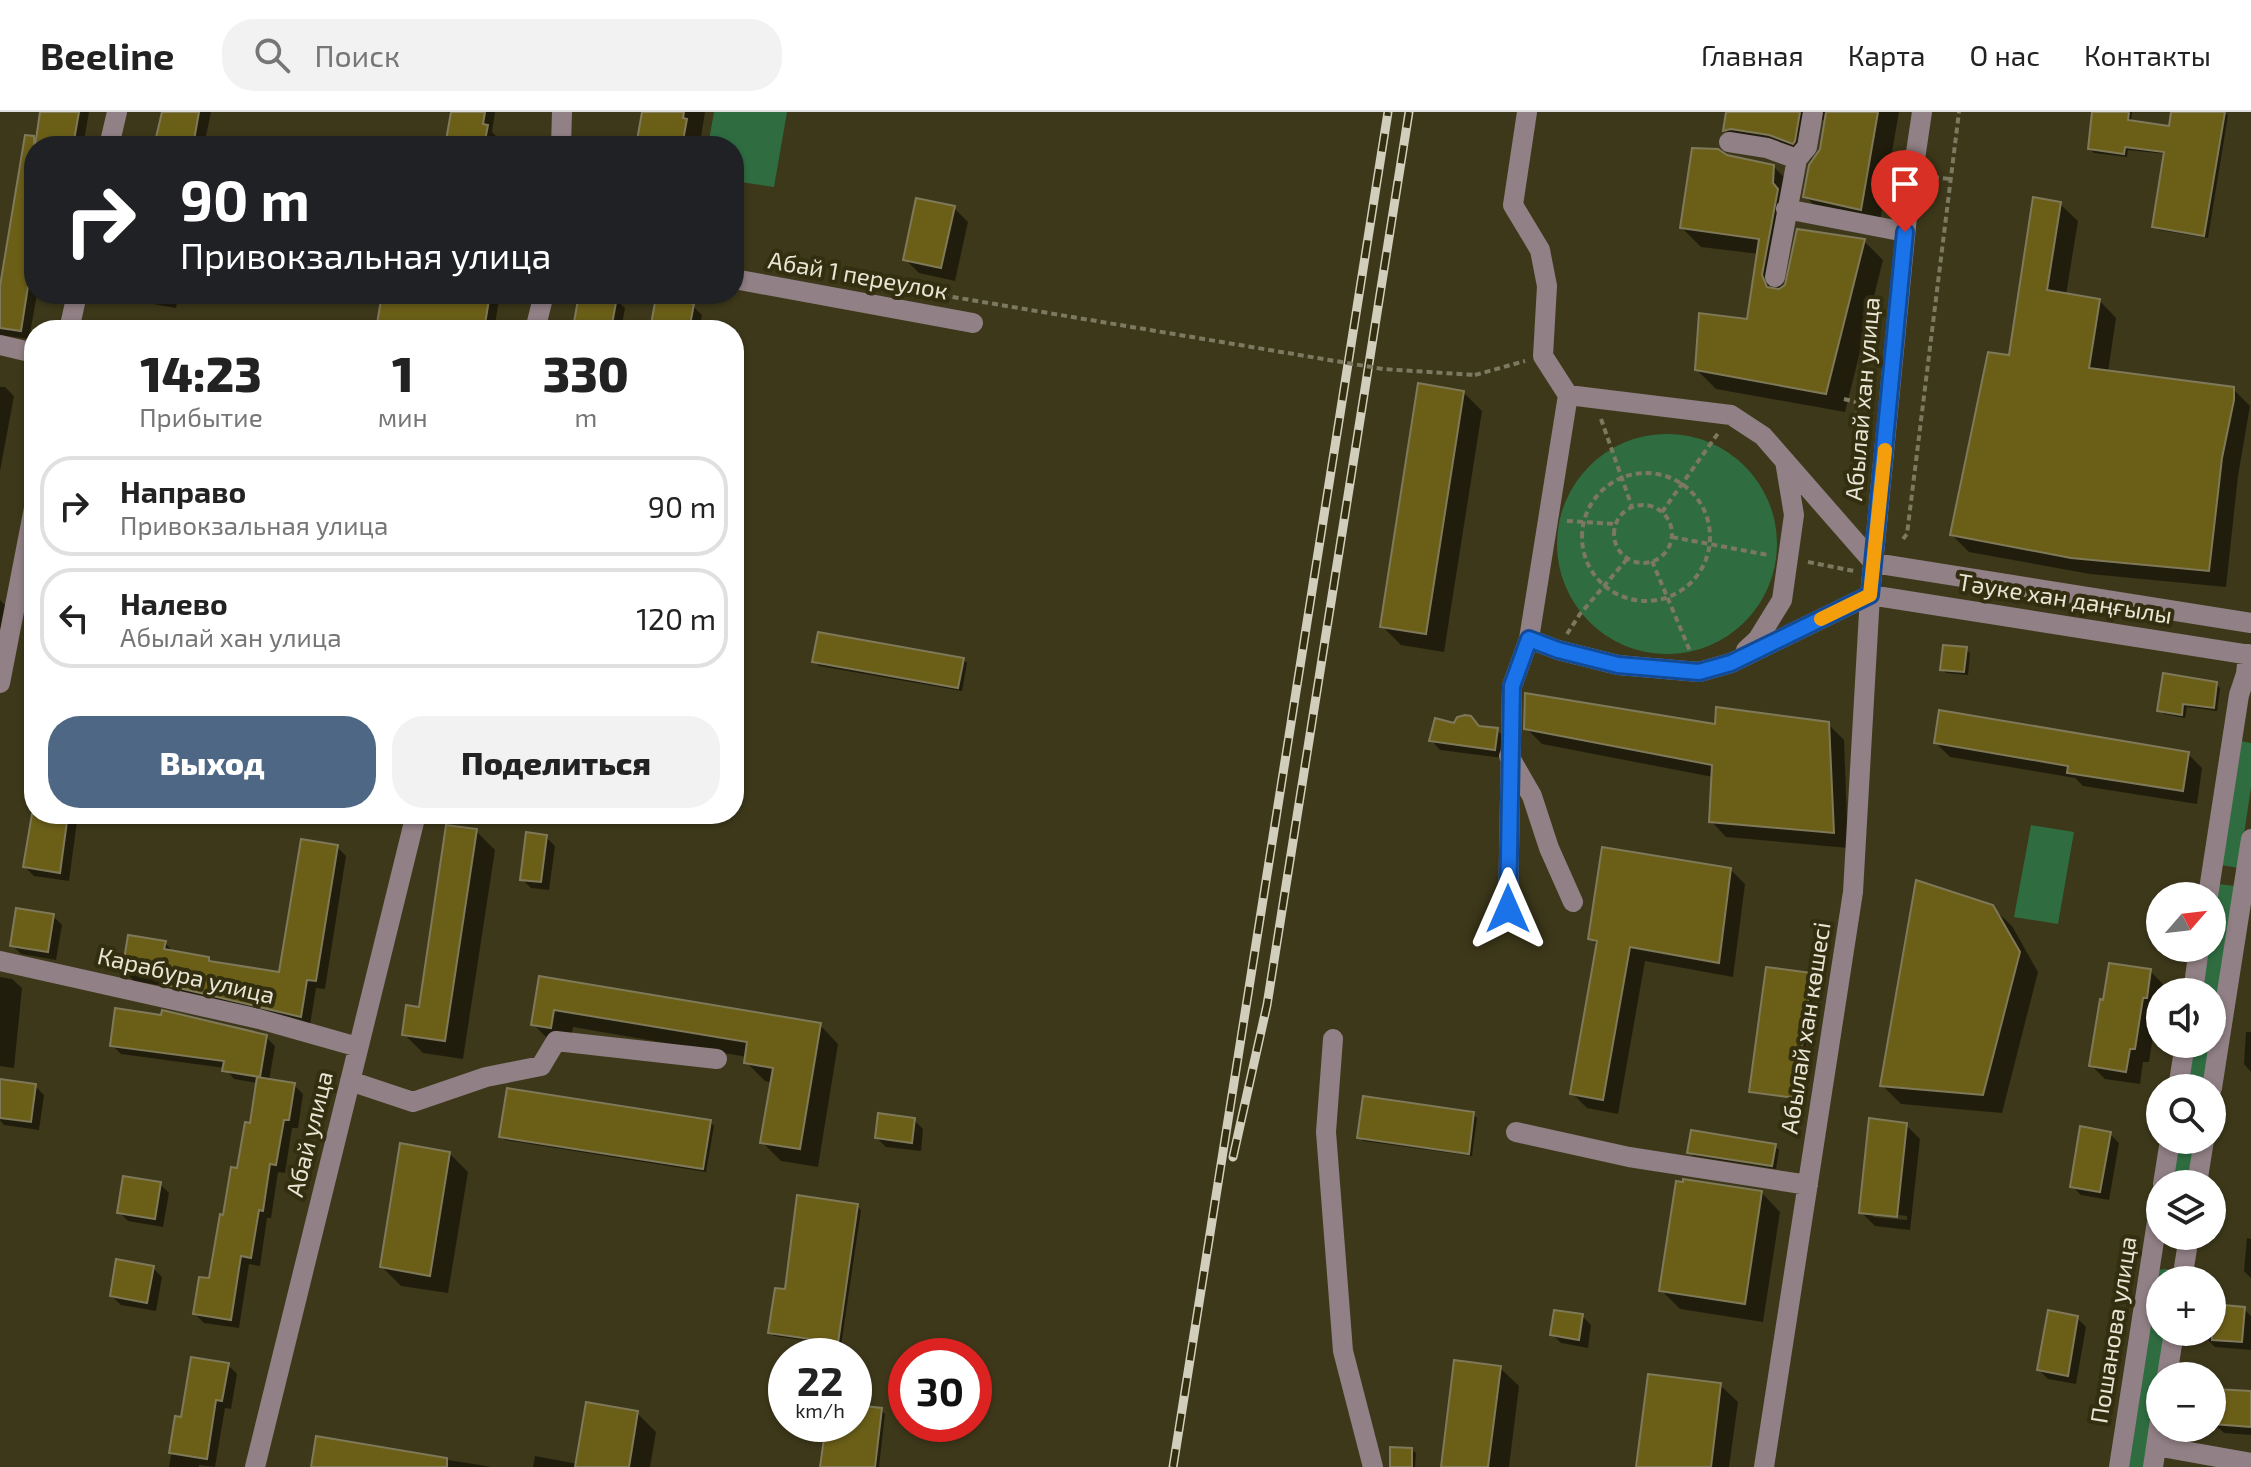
<!DOCTYPE html>
<html lang="ru">
<meta charset="utf-8">
<style>
body{margin:0;font-family:"Exo 2",sans-serif;background:#f2f2f2;color:#222;height:100vh;display:flex;flex-direction:column;font-size:30px;white-space:nowrap}
*{box-sizing:border-box;margin:0}
p{font-size:26px;color:#767676}
.icon{flex:none;width:44px;height:44px;fill:none;stroke:currentColor;stroke-width:2;stroke-linecap:round;stroke-linejoin:round}
.map{position:relative;flex:1;overflow:hidden}
.details{position:absolute;left:24px;top:208px;width:720px;height:504px;display:flex;flex-direction:column;background:#fff;border-radius:32px;box-shadow:0 2px 6px #0004}
.details>*{flex:none}
.guide{position:absolute;left:24px;top:24px;width:720px;height:168px;border-radius:32px;box-shadow:0 2px 6px #0004;background:#202124;color:#fff;overflow:hidden}
.needle{width:52px;rotate:62deg}
.buttons{position:absolute;left:2146px;top:770px;display:grid;gap:16px}
.buttons a{display:grid;place-items:center;width:80px;height:80px;border-radius:50%;background:#fff;box-shadow:0 2px 6px #0004;font-size:40px}
.speed{position:absolute;left:768px;top:1226px;display:flex;gap:16px;font-size:40px;font-weight:700;text-align:center}
.speed>*{display:grid;place-content:center;width:104px;height:104px;border-radius:50%;background:#fff;box-shadow:0 2px 6px #0004;line-height:1}
.speed small{font-size:20px;font-weight:400}
.speed .limit{border:12px solid #d22;background:#fff;color:#111}
.pin{position:absolute;display:grid;place-items:center;width:68px;height:68px;color:#fff;margin:-82px -34px;border-radius:50% 50% 50% 0;rotate:-45deg;box-shadow:0 0 8px #0007}
.pin .icon{rotate:45deg}
.me{position:absolute;width:88px;margin:-44px;rotate:0deg;stroke-linejoin:round;filter:drop-shadow(0 0 6px #0008)}
.turn{display:flex;align-items:center;gap:28px;height:168px;padding:0 24px;font-size:36px}
.turn .icon{width:104px;height:104px;stroke-width:2.5}
.turn b{display:block;font-size:56px;line-height:68px}
.eta{display:flex;justify-content:space-evenly;align-items:center;height:136px;text-align:center}
.eta b{font-size:48px;font-weight:800;line-height:56px}
.button{display:flex;gap:16px;margin-top:auto;padding:16px 24px}
.button a{flex:1;height:92px;border-radius:32px;background:#4e6784;color:#fff;font-size:32px;font-weight:800;line-height:92px;text-align:center}
.button a+a{background:#f2f2f2;color:#222}
ul{padding:0;list-style:none}
li{display:flex;align-items:center;gap:24px;height:100px;margin:0 16px 12px;padding:0 8px;border:4px solid #e0e0e0;border-radius:32px}
li div{flex:1}
li b{display:block;font-size:30px}
li em{font-style:normal}
header{display:flex;align-items:center;gap:48px;box-sizing:border-box;height:112px;padding:0 40px;background:#fff;border-bottom:2px solid #e0e0e0}
header strong{font-size:38px}
nav{display:flex;gap:44px;margin-inline-start:auto;font-size:28px}
.search{width:560px;height:72px;background:#f2f2f2;display:flex;align-items:center;gap:20px;box-sizing:border-box;padding:0 28px;border-radius:32px;color:#767676;font-size:30px}
.map>svg:first-child{display:block}
.green{fill:#2f6d41}
.shadow{fill:#0007;fill-rule:evenodd}
.building{fill:#6b5f18;stroke:#7f7959;stroke-width:2}
.lines{fill:none;stroke-linecap:round;stroke-linejoin:round}
.path{stroke:#7d7960;stroke-width:4;stroke-dasharray:6 4;stroke-linecap:butt}
.minor{stroke:#918085;stroke-width:20}
.rail-casing{stroke:#d2cebc;stroke-width:9}
.rail{stroke:#332e10;stroke-width:6;stroke-dasharray:18;stroke-linecap:butt}
.path-bridge{stroke:#7d7960;stroke-width:4;stroke-dasharray:6 4;stroke-linecap:butt}
.route-casing{stroke:#114b97;stroke-width:20}
.route{stroke:#1a73e8;stroke-width:14}
.slow{stroke:#f59e0b;stroke-width:14}
.labels{text-anchor:middle;stroke-width:8;stroke-linejoin:round;paint-order:stroke}
.street-label{font-size:24px;fill:#e8e5d4;stroke:#332e10}
</style>
<header>
<strong>Beeline</strong>
<div class="search"><svg class="icon" aria-label="search" viewBox="0 0 24 24"><circle cx="10" cy="10" r="6"/><path d="M15 15l6 6"/></svg>Поиск</div>
<nav><a>Главная</a><a>Карта</a><a>О нас</a><a>Контакты</a></nav>
</header>
<div class="map">
<svg width="2251" height="1355" viewBox="0 0 2251 1355">
<rect width="100%" height="100%" fill="#3d381a"/>
<path class="green" d="M714 0H787L774 75 734 69V34H708Z
M1557 432a110 110 0 1 1 220 0a110 110 0 1 1-220 0Z
M2240 629 2251 631V675L2239 756 2221 753Z
M2031 713 2074 720 2058 812 2014 805Z
M2217 772 2235 774 2212 922V880H2200L2207 836H2212V806Z
M2192 932H2210L2204 976H2185Z
M2177 1028H2195L2189 1072H2170Z
M2166 1157 2175 1161 2174 1168H2160V1220H2166L2145 1355H2126L2157 1158Z"/>
<path class="shadow" d="M43 0H89L83 34H37Z
M164 0H211L204 34H158Z
M449 0H495L492 20 496 24 494 34H447L452 4Z
M644 0H705L701 25 705 28 704 34H638Z
M1728 0H1899L1879 115 1823 102 1805 84 1822 38 1827 5 1820 10 1811 48 1789 40 1743 36 1725 18Z
M2094 0H2132L2131 11 2170 16 2173 0H2225L2228 3 2208 126 2159 118 2155 114 2166 42 2128 38 2127 45 2094 41 2090 37Z
M1726 45 1773 54 1792 73 1796 97 1781 178 1864 129 1883 148 1845 300 1716 277 1697 258 1749 210 1759 142 1701 135 1682 116Z
M34 49V182H37L29 227 0 223V180Z
M2060 92 2078 109 2066 183 2099 188 2116 206 2108 260 2233 277 2250 294 2238 364 2226 475 2090 462 1969 440 1952 423Z
M954 96 968 110 955 169 919 161 905 147Z
M133 182H179L176 196 141 190Z
M384 182H500L494 218H386L379 211Z
M581 182 616 187 625 196 621 218H578L575 215Z
M693 194 702 203 699 218H652Z
M0 275H5L14 284 0 359Z
M1463 280 1482 299 1444 540 1401 533 1382 514Z
M734 423 739 428 734 455Z
M0 488 8 496 0 530Z
M1966 537 1970 541 1968 563 1946 561 1942 557Z
M963 547 967 551 962 579 819 554 815 550Z
M2216 572 2220 576 2217 599 2187 595 2185 606 2164 602 2160 599Z
M1828 612 1844 628 1848 736 1726 725 1711 709 1713 665 1542 632 1526 616Z
M1480 616 1497 618 1506 627 1503 646 1440 638 1432 629Z
M1936 631 2188 642 2202 656 2197 692 2083 674 2075 666 1950 645Z
M34 687V702H78L69 769 34 764 25 755Z
M476 719 495 738 463 947 423 941 404 922 420 897Z
M546 725 555 734 549 778 531 776 522 767Z
M337 735 346 744 325 877 316 876 310 913 177 881 170 875 134 869 124 859 165 831 174 840 208 846 213 851 281 862Z
M1730 757 1745 772 1733 865 1645 849 1618 1002 1587 996 1572 981 1598 834 1590 826Z
M1992 795 2012 814 2038 860 2002 1001 1901 992 1882 973Z
M53 804 62 813 56 848 21 842 12 833Z
M2150 859 2164 873 2163 880H2160V899H2157L2149 950H2143L2140 972 2105 967 2091 953Z
M1811 863 1815 867 1799 985 1753 978V981L1751 979Z
M0 865 12 867 22 876 14 956 0 954Z
M541 866 820 913 838 932 818 1055 781 1049 762 1030 772 971 765 969 746 950 747 945 573 915 570 934 552 931 533 912Z
M2246 920H2251V960L2244 952Z
M266 925 275 934 269 969 294 973 303 982 298 1016H292L285 1061 278 1060 271 1106H267L260 1154 249 1152 239 1216 204 1211 195 1202 211 1169 225 1105 252 1013 258 971 234 967 225 956 121 942 112 933Z
M0 969 35 974 44 983 39 1018 4 1013 0 1008Z
M1473 1002 1477 1006 1472 1044 1363 1029 1359 1025Z
M914 1008 923 1017 921 1039 886 1035 877 1026Z
M710 1010 714 1014 706 1060 505 1028 501 1024Z
M1906 1013 1920 1027 1910 1118 1875 1114 1861 1100ZM1873 1100 1907 1104V1108L1873 1105Z
M2110 1022 2119 1031 2109 1088 2081 1083 2072 1074Z
M1775 1034 1779 1038 1776 1057 1693 1044 1689 1040Z
M449 1041 468 1060 448 1181 401 1174 382 1155Z
M160 1072 169 1081 163 1115 128 1109 119 1100Z
M1762 1081 1780 1100 1763 1210 1680 1197 1661 1178Z
M857 1094 861 1098 841 1234 774 1224 770 1220 787 1179Z
M2247 1126 2251 1127V1166L2244 1159Z
M153 1156 162 1165 156 1199 121 1193 112 1184Z
M2212 1194 2244 1197 2251 1204V1238L2215 1235 2206 1226V1220H2212Z
M1582 1204 1591 1213 1588 1236 1561 1231 1552 1222Z
M2077 1206 2086 1215 2076 1272 2048 1267 2039 1258Z
M228 1253 237 1262 231 1297 225 1296 215 1355 199 1353V1355H169L177 1306 183 1307Z
M1500 1256 1519 1274 1509 1355H1443Z
M1720 1273 1738 1290 1729 1355H1638Z
M2251 1281V1323L2224 1321 2215 1312Z
M854 1295 881 1298 885 1302 879 1355H822L828 1312H854Z
M637 1301 656 1320 650 1355H533L535 1344 578 1352Z
M318 1327 492 1355H313Z
M1412 1338 1416 1341 1415 1355H1392Z"/>
<path class="building" d="M40 0H79L73 34H35Z
M162 0H199L193 34H154Z
M451 0H485L483 12 488 13 484 34H445Z
M642 0H684L683 6 687 7 682 34H636Z
M1726 0H1800L1795 29 1793 32 1769 23 1731 17 1723 19Z
M1826 0H1878L1861 98 1803 85 1809 53 1820 37Z
M2092 0H2129L2128 8 2169 14 2171 0H2225L2204 124 2152 115 2164 40 2125 35 2124 42 2088 37Z
M25 23 34 24V155H31L21 219 0 216V174Z
M1692 36 1718 37 1727 43 1774 53 1773 71 1778 77 1762 163 1767 175 1779 177 1785 173 1797 117 1865 127 1826 282 1695 258 1699 201 1747 207 1759 127 1680 116Z
M2033 85 2061 90 2047 178 2100 187 2089 256 2234 275V288L2222 346 2209 459 2071 446 1950 423 1988 240 2009 243Z
M916 86 955 94 941 156 903 148Z
M382 182H490L484 218H412L377 212Z
M579 182 617 185 611 218 573 216Z
M656 185 694 192 689 218H650Z
M1418 271 1464 279 1426 522 1380 515Z
M818 520 964 546 958 576 812 550Z
M1943 533 1967 535 1964 560 1940 558Z
M2163 561 2217 570 2214 596 2183 592 2182 603 2157 599Z
M1525 581 1715 612 1716 595 1829 610 1834 721 1709 710 1712 653 1524 617Z
M1939 598 2189 640 2183 679 2067 661 2068 654 1934 631Z
M1465 603 1471 604 1479 614 1498 616 1495 638 1429 629 1435 606 1454 611 1457 605Z
M32 702H68L60 761 23 755Z
M446 713 477 717 445 929 402 923 406 893 419 895Z
M526 720 547 723 541 770 520 768Z
M301 727 338 733 316 869 307 868 301 905 166 873 167 867 122 860 128 823 166 829 164 837 209 845V849L279 860Z
M1602 735 1731 756 1719 851 1630 835 1603 988 1570 982 1597 829 1588 827Z
M1916 768 1993 793 2020 840 1983 983 1880 974Z
M16 796 54 802 48 840 10 834Z
M2109 851 2151 857 2147 886H2143L2135 937H2130L2126 960 2089 954 2100 887 2103 888Z
M1766 855 1812 861 1795 986 1749 980Z
M539 864 821 911 800 1037 760 1031 773 956 744 951 747 930 554 898 551 916 531 913Z
M115 896 161 903 162 898 267 923 260 965 222 959 224 949 110 934Z
M257 965 295 971 289 1008H284L276 1053 270 1052 263 1099 259 1098 251 1146 241 1144 231 1208 193 1202 199 1165 209 1166 220 1102 223 1103 231 1055 237 1056 245 1010 250 1011Z
M0 967 36 972 31 1010 0 1006Z
M507 976 711 1008 703 1057 499 1025Z
M1363 984 1474 1000 1469 1042 1357 1026Z
M878 1001 915 1006 912 1031 875 1026Z
M1869 1006 1907 1011 1897 1105 1859 1101Z
M2080 1014 2111 1020 2100 1080 2070 1075Z
M1691 1018 1776 1032 1772 1054 1687 1041Z
M400 1031 450 1040 430 1164 380 1155Z
M123 1064 161 1070 155 1107 117 1101Z
M1683 1067 1762 1079 1745 1192 1659 1179 1676 1069 1683 1070Z
M797 1083 858 1092 838 1231 768 1221 775 1176 785 1177Z
M116 1147 154 1154 147 1191 110 1184Z
M2212 1192 2245 1195 2242 1230 2212 1228Z
M1554 1198 1583 1202 1579 1228 1550 1223Z
M2048 1198 2078 1204 2068 1264 2037 1258Z
M191 1245 229 1251 222 1289 216 1288 207 1347 169 1341 175 1304 181 1305Z
M1454 1248 1501 1254 1488 1355H1441Z
M1648 1262 1721 1271 1711 1355H1636Z
M2215 1277 2251 1279V1315L2213 1312Z
M586 1290 638 1299 629 1355H575Z
M854 1293 882 1296 875 1355H820L826 1312H854Z
M316 1324 447 1346V1355H311Z
M1390 1335 1412 1336V1355H1390Z"/>
<g class="lines">
<path class="path" d="M1879 59 1892 61
M1933 65 1950 67
M1475 263 1525 249
M1844 287 1859 291 1856 310 1866 321
M1601 307 1632 395
M1582 425a64 64 0 1 1 128 0a64 64 0 1 1-128 0Z
M1614 422a29 29 0 1 1 58 0a29 29 0 1 1-58 0Z
M1662 400 1719 320
M1567 409 1616 412
M1672 425 1768 443
M1903 427 1907 422 1959 0
M1652 449 1690 539
M1808 450 1854 459
M1567 522 1580 502 1628 446"/>
<path class="minor" d="M1527 0 1513 93 1540 138 1547 174 1543 244 1568 283
M1729 30 1767 36 1797 47 1775 165
M109 34 117 0
M561 34 562 0
M1797 47 1807 35 1813 0
M1786 97 1905 120
M734 167 973 211
M69 218 77 182
M535 218 544 182
M0 233 34 241
M1874 451 2251 511
M1870 483 1731 551 1699 560 1618 553 1558 538 1529 527 1568 283 1731 303 1763 324 1874 451
M1870 483 2251 543
M1746 538 1758 527 1782 488 1794 403 1785 349
M0 571 34 396
M1509 644 1532 684 1549 736 1573 790
M2208 784 2239 583 2246 562 2248 542
M1508 797 1512 574 1529 527
M0 849 259 907 358 935
M2193 880 2199 836
M1333 927 1326 1020 1343 1239 1373 1355
M350 969 413 990 486 965 541 954 556 929 717 947
M2178 976 2185 932
M2212 976 2251 727
M1516 1020 1629 1045 1808 1073
M2163 1072 2170 1028
M2197 1072 2204 1028
M2182 1168 2189 1124
M2167 1264 2174 1220
M2156 1334 2251 1351
M255 1355 416 702
M1764 1355 1853 780 1870 483 1908 94 1922 0
M2119 1355 2160 1090
M2153 1355 2160 1308"/>
<g class="rail-casing">
<path id="rail" d="M1233 1045 1267 893 1409 0
M1173 1355 1388 0"/>
</g>
<use href="#rail" class="rail"/>
<path class="path-bridge" d="M923 180 1383 257 1475 263"/>
</g>
<g class="lines">
<g class="route-casing">
<path id="route" d="M1508 797 1512 574 1529 527 1558 538 1618 553 1699 560 1731 551 1870 483 1905 120"/>
</g>
<use href="#route" class="route"/>
<path class="slow" d="M1821 507 1870 483 1885 338"/>
</g>
<g class="labels">
<g class="street-label">
<text transform="translate(858 164) rotate(10)" y="8">Абай 1 переулок</text>
<text transform="translate(1863 287) rotate(-85)" y="8">Абылай хан улица</text>
<text transform="translate(2065 487) rotate(9)" y="8">Тәуке хан даңғылы</text>
<text transform="translate(186 864) rotate(13)" y="8">Карабура улица</text>
<text transform="translate(1806 916) rotate(-81)" y="8">Абылай хан көшесі</text>
<text transform="translate(310 1022) rotate(-76)" y="8">Абай улица</text>
<text transform="translate(2114 1218) rotate(-81)" y="8">Пошанова улица</text>
</g>
</g>
</svg>
<div class="buttons">
<a><svg class="needle" viewBox="-14 -14 28 28"><path d="M0-13l5 13h-10z" fill="#e53935"/><path d="M0 13l5-13h-10z" fill="#767676"/></svg></a>
<a><svg class="icon" aria-label="sound" viewBox="0 0 24 24"><path d="M4 9h4l5-4v14l-5-4H4zM17 9q2 3 0 6"/></svg></a>
<a><svg class="icon" aria-label="search" viewBox="0 0 24 24"><circle cx="10" cy="10" r="6"/><path d="M15 15l6 6"/></svg></a>
<a><svg class="icon" aria-label="layers" viewBox="0 0 24 24"><path d="M12 4l9 5-9 5-9-5zM3 14l9 5 9-5"/></svg></a>
<a>+</a>
<a>−</a>
</div>
<div class="speed"><div>22<small>km/h</small></div><div class="limit">30</div></div>
<div class="pin" style="left:1905px;top:120px;background:#d93025"><svg class="icon" aria-label="arrive" viewBox="0 0 24 24"><path d="M6 21V4h12l-3 4 3 4H6"/></svg></div>
<svg class="me" style="left:1508px;top:797px" viewBox="-20 -20 40 40"><path d="M0-17L14 15 0 8-14 15z" fill="#1a73e8" stroke="#fff" stroke-width="4"/></svg>
<div class="guide">
<div class="turn"><svg class="icon" aria-label="right" viewBox="0 0 24 24"><path d="M7 20v-9h11M14 6l5 5-5 5"/></svg><div><b>90 m</b>Привокзальная улица</div></div>
</div>
<section class="details">
<div class="eta">
<div><b>14:23</b><p>Прибытие</p></div>
<div><b>1</b><p>мин</p></div>
<div><b>330</b><p>m</p></div>
</div>
<ul>
<li><svg class="icon" aria-label="right" viewBox="0 0 24 24"><path d="M7 20v-9h11M14 6l5 5-5 5"/></svg><div><b>Направо</b><p>Привокзальная улица</p></div><em>90 m</em></li>
<li><svg class="icon" aria-label="left" viewBox="0 0 24 24"><path d="M17 20v-9H6M10 6l-5 5 5 5"/></svg><div><b>Налево</b><p>Абылай хан улица</p></div><em>120 m</em></li>
</ul>
<div class="button"><a>Выход</a><a>Поделиться</a></div>
</section>
</div>
